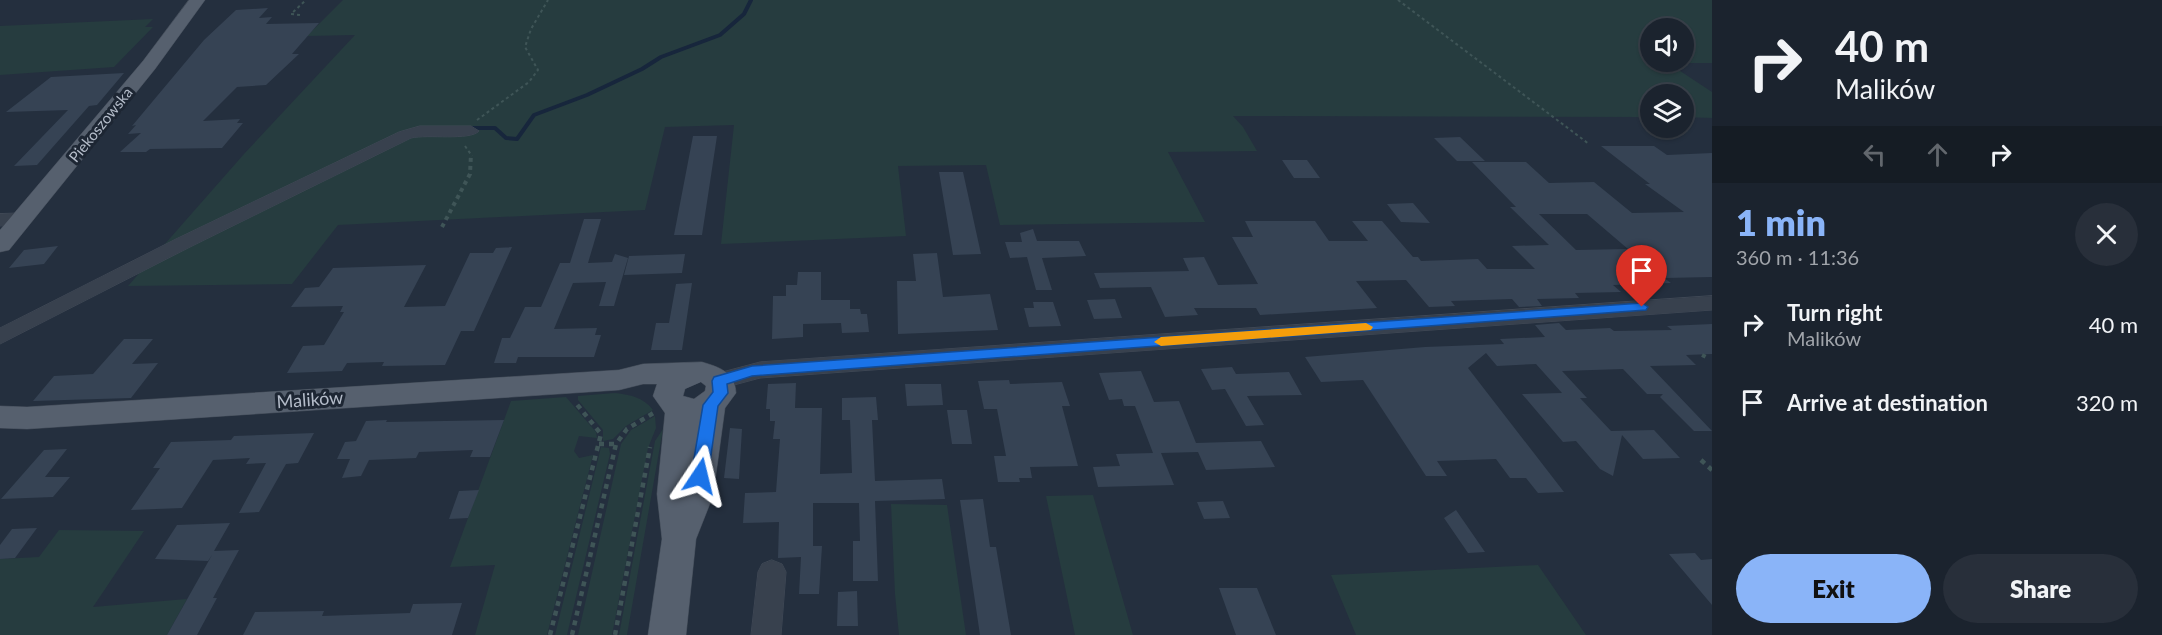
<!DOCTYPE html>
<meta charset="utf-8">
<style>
body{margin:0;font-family:Lato,sans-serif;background:#282f3a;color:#f1f3f6;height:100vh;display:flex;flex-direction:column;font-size:22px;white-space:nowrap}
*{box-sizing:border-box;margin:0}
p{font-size:20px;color:#a0a4aa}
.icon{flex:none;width:33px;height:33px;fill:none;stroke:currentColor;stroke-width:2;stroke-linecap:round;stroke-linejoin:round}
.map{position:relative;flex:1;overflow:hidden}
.side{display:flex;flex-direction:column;background:#1b232e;width:450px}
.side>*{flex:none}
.guide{background:#1b232e;color:#f1f3f6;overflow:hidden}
.controls{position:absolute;left:1640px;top:18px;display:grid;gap:12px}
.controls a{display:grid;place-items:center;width:54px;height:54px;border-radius:50%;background:#1b232e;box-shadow:0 2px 4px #0004,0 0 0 2px #39404a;font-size:30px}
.pin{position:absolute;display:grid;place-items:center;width:51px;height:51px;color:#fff;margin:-62px -26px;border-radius:50% 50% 50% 0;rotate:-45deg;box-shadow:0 0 6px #0007}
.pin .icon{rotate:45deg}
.me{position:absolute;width:66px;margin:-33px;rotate:10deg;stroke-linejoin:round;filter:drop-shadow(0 0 4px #0008)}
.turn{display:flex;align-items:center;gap:21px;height:126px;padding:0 24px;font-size:27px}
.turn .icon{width:78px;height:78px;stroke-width:2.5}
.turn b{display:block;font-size:42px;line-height:51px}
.lanes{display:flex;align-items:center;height:57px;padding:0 24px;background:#0003;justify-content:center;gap:30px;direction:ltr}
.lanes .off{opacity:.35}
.round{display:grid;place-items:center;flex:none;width:63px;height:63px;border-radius:32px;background:#282f3a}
.overview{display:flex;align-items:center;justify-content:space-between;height:102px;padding:0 24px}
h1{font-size:36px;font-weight:800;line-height:45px;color:#8ab4f8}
.button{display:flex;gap:12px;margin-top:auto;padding:12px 24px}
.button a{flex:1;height:69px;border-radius:36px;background:#8ab4f8;color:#111;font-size:24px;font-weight:800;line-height:69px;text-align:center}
.button a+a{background:#282f3a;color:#f1f3f6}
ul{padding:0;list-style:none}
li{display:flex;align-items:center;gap:18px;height:78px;padding:0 24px}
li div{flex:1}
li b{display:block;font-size:22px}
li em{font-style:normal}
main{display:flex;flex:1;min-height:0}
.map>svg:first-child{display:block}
.green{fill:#263c3f;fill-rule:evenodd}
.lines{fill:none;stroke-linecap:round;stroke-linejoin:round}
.stream{stroke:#17263c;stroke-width:4}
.building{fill:#364354;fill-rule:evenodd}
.minor-casing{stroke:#414a57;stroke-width:1}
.major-casing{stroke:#414a57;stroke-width:1}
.path-far2{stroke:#3f5557;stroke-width:2;stroke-dasharray:3 3;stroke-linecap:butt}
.path-far1{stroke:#3f5557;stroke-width:4;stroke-dasharray:4 4;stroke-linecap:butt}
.path{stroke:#3f5557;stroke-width:4.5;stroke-dasharray:5 5;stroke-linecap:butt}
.minor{fill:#38414e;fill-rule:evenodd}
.major{fill:#56606e;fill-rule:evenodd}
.route{fill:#1a73e8;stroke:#114b97;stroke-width:1.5}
.slow{fill:#f59e0b}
.labels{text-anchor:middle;stroke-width:6;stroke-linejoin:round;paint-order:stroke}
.far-street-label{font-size:15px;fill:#b4bcc9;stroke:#1d2633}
.street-label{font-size:18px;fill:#b4bcc9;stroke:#1d2633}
</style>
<main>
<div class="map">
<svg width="1712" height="635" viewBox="0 0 1712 635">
<rect width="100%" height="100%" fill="#242f3e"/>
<path class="green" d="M343 0H1712V63H1668L1712 92V118L1683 117V94H1650V117L1233 116 1243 127 1257 151 1168 152 1205 222 1000 225 986 165 898 166 906 236 721 244 734 125 665 127 645 210 338 225 292 284 128 286 244 154 355 35 307 36ZM1650 28H1683V62H1650Z
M153 19 145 27H153L114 67 0 75V26Z
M615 393C631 395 643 397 653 410L626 426 613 439 603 441V430L578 400V396Z
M566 397 596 432 597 438 579 436 574 451 579 458 593 455 547 635H475L495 565 450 567 511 401Z
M655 416 656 428 648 448 612 635H578L621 444 631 430Z
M663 429 627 635H619L655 441Z
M601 447 609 448 610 454 567 635H555Z
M1093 495 1133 635H1075L1046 496Z
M891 504 947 505 966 635H899L895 594Z
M59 530 144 531 93 607 187 599 167 635H0V559L39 557Z
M1538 565 1586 635H1356L1331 575Z"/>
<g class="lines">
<path class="stream" d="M467 128H495L506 138 517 139 534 115 587 95 642 69 661 57 720 35 744 14 751 0"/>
</g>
<path class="building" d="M268 8 259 18 272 17 266 24 319 23 292 54H299L266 85 237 87 203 121 240 119 237 123H243L222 148 150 149 146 152H120L141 133 128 134 136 125 132 126 204 40 236 10Z
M124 73 97 105 89 106 37 165 14 166 68 110 6 112 51 77Z
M693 136H717L702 235H674Z
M1460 137 1485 161H1457L1434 138Z
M1601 146H1654L1667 155 1712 153V277L1664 278 1671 283 1613 285 1621 292 1575 293 1579 298 1537 299 1542 306 1519 307 1512 299 1451 301 1455 306 1429 307 1406 280 1356 281 1377 308 1260 315 1256 308H1194L1198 315 1165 317 1151 287 1100 288 1094 273 1189 271 1183 258 1204 257 1218 285 1258 284 1232 237H1253L1245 221H1315L1329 241H1368L1352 221H1382L1413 257H1418L1421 261 1478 259 1487 269H1535L1512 246 1549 245 1510 207H1516L1472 162H1526L1549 183 1594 182 1632 213 1684 212 1645 184H1650ZM1539 214H1587L1628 249 1576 250Z
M1282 160H1307L1320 178H1294Z
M939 172H963L981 254 953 255Z
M1413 203 1430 223 1401 222 1387 204Z
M584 219H601L588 263 612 262 615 254 628 258 614 306H599L606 282 573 283 554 329 597 328 595 335H601L594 357H518L516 363H494L502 338H510L525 307H541L560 263H570Z
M1033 229 1037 241H1079L1086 256 1042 258 1052 290H1036L1027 257 1010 258 1005 242H1022L1020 233Z
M58 246 44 264 9 268 24 250Z
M512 247 474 331H461L445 365 382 366 384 362 347 363 342 371 287 373 303 346 324 345 344 312H340L343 306 291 307 305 288 319 287 333 268 426 265 404 307 445 306 470 253H493L496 248Z
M937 253 943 297 990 294 998 330 898 334 897 281H916L913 254Z
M685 254 682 273 624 275 629 256Z
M798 272H821V300H850V309H860L861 314H867L869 332 842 333 841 323 803 324V337L772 339 773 296H786V285H797Z
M692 283 682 350H651L656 323H669L676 284Z
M1115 299 1122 318 1094 319 1087 300Z
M1033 302H1053L1061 326 1029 327 1024 308H1034Z
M1559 323 1566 330 1610 328 1614 331 1672 330 1667 326 1712 324V354L1686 355 1696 365 1650 366 1712 431H1694L1660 397 1663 394H1647L1623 369 1562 371 1587 398H1580L1611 431 1654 430 1680 458 1643 459 1622 435 1613 476 1600 469 1576 441 1563 442 1522 394 1562 393 1536 364 1497 366 1486 353 1468 368 1564 492 1538 493 1526 478H1510L1496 459 1437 461 1447 476H1426L1363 380 1321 382 1305 357 1425 347 1504 344 1500 339 1545 337 1535 325Z
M124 339H153L132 364 158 363 131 398 33 401 54 376 93 374Z
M1232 367 1236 374 1289 372 1302 395 1247 396 1264 425 1246 426 1225 389 1212 390 1201 369Z
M1141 371 1154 402 1179 401 1196 443 1261 441 1275 467 1206 470 1198 452 1161 453 1174 485 1098 487 1093 467 1120 466 1116 454 1153 453 1135 406H1124L1122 399 1109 400 1099 373Z
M1009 380 1010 384 1062 382 1070 406H1062L1078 466 1030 467 1032 478H1019L1020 482H998L994 456H1006L997 409H984L978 381Z
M796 383 795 408H822L820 474 852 473 850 420H842V398L876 397 878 420H872L875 481 942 479 945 499 875 501 878 581H853V541H860L859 503H813V546H822L819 594H799L801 557 778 558 779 522 743 523 745 493 776 492 780 439H773L775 421H770V409H766L768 384Z
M905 384H941L943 405 907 406Z
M947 410H967L972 444H952Z
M387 420 386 422 504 420 490 457H470L473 450 419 452 416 458 369 460 361 476 342 478 350 459H337L345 442 356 441 366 421Z
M730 428 742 429 739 479 724 478Z
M314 433 298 463 286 464 259 512 239 513 266 463 246 464 250 458 213 460 182 508 131 510 160 468H153L171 442 231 440 234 436Z
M67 449 45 477H70L53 497 1 499 44 450Z
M479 490 468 518 449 519 459 491Z
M983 499 990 547H996L1011 635H980L960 500Z
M1223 501 1230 518 1204 519 1197 502Z
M1456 510 1485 552 1468 553 1444 518Z
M230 523 214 551 239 550 213 598H217L197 635H167L212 555 208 561 155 559 177 525Z
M37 528 15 558 0 559V545L12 529Z
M1695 553 1701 560 1712 559V605L1669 554Z
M1219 588H1257L1276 635H1236Z
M857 591 858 626H837L838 592Z
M462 603 452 635H243L255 612 324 611 322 616 410 613 413 604Z"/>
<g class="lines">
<g class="minor-casing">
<path id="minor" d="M420 126H471L479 131C470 141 427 134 411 138L190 247 0 344V328L176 239 399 132Z
M23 213 29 215 32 219 29 223 0 226V214Z
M1712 296V310L760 378 719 389 711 387 708 381 711 375 760 362Z
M772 560 782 564 786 572 781 635H751L758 572 762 564Z"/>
</g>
<g class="major-casing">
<path id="major" d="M189 0H205L155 69 9 250 0 252V230L143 61Z
M702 362C719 367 735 372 736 393L725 408 713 496 696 539 686 635H648L662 539 657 494 665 413 653 396 657 384H643L619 390 27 429 0 428V406L27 407 619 370 643 364ZM701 382 706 386 705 391 694 399 683 396 685 389Z"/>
</g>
<path class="path-far2" d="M1398 0 1589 144
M300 15 291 14 306 0
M477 120 529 82 538 70 525 47 531 29 548 0
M465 146 472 156"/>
<path class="path-far1" d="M442 227 470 174 471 154
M1702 355 1708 358"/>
<path class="path" d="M599 444H616
M1701 460 1712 470
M550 635 601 434 575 402
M572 635 616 444 627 429 655 412
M615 635 650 447"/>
<use href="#minor" class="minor"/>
<use href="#major" class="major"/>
</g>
<path class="route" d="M1642 303 1648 307 1646 310 752 376 727 384 728 393 718 406 708 476 705 480 700 482 694 480 691 476 703 405 713 392 712 381 714 377 752 366Z"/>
<path class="slow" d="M1366 323 1373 327 1371 330 1161 346 1154 342 1161 337Z"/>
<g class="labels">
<g class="far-street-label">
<text transform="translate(101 125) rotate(-51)" y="5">Piekoszowska</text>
</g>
<g class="street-label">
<text transform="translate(310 400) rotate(-4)" y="6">Malików</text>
</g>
</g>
</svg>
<div class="controls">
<a><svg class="icon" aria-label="sound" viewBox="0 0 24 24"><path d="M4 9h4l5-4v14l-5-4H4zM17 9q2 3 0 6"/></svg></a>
<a><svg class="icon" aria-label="layers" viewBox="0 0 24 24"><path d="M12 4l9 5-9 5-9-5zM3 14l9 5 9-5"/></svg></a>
</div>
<div class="pin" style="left:1642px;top:307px;background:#d93025"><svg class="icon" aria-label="arrive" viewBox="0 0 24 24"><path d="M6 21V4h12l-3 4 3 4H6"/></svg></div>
<svg class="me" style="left:700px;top:476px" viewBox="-20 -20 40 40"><path d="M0-17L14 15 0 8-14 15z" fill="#1a73e8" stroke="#fff" stroke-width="4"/></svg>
</div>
<section class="side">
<div class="guide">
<div class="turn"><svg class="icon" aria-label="right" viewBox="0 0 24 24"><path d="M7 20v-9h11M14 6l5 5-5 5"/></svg><div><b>40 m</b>Malików</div></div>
<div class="lanes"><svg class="icon off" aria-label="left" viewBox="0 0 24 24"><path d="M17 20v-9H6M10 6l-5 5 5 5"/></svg><svg class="icon off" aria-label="ahead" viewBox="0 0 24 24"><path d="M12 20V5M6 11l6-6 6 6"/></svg><svg class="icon" aria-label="right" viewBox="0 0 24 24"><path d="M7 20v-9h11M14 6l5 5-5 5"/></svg></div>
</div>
<div class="overview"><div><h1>1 min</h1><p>360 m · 11:36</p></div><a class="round"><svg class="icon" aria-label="close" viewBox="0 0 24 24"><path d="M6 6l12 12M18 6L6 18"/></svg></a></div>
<ul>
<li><svg class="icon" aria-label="right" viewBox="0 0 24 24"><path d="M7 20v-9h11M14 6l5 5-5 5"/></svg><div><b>Turn right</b><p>Malików</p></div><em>40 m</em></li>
<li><svg class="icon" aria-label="arrive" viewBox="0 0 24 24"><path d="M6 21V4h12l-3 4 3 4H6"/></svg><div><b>Arrive at destination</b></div><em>320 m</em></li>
</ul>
<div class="button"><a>Exit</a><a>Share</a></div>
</section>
</main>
